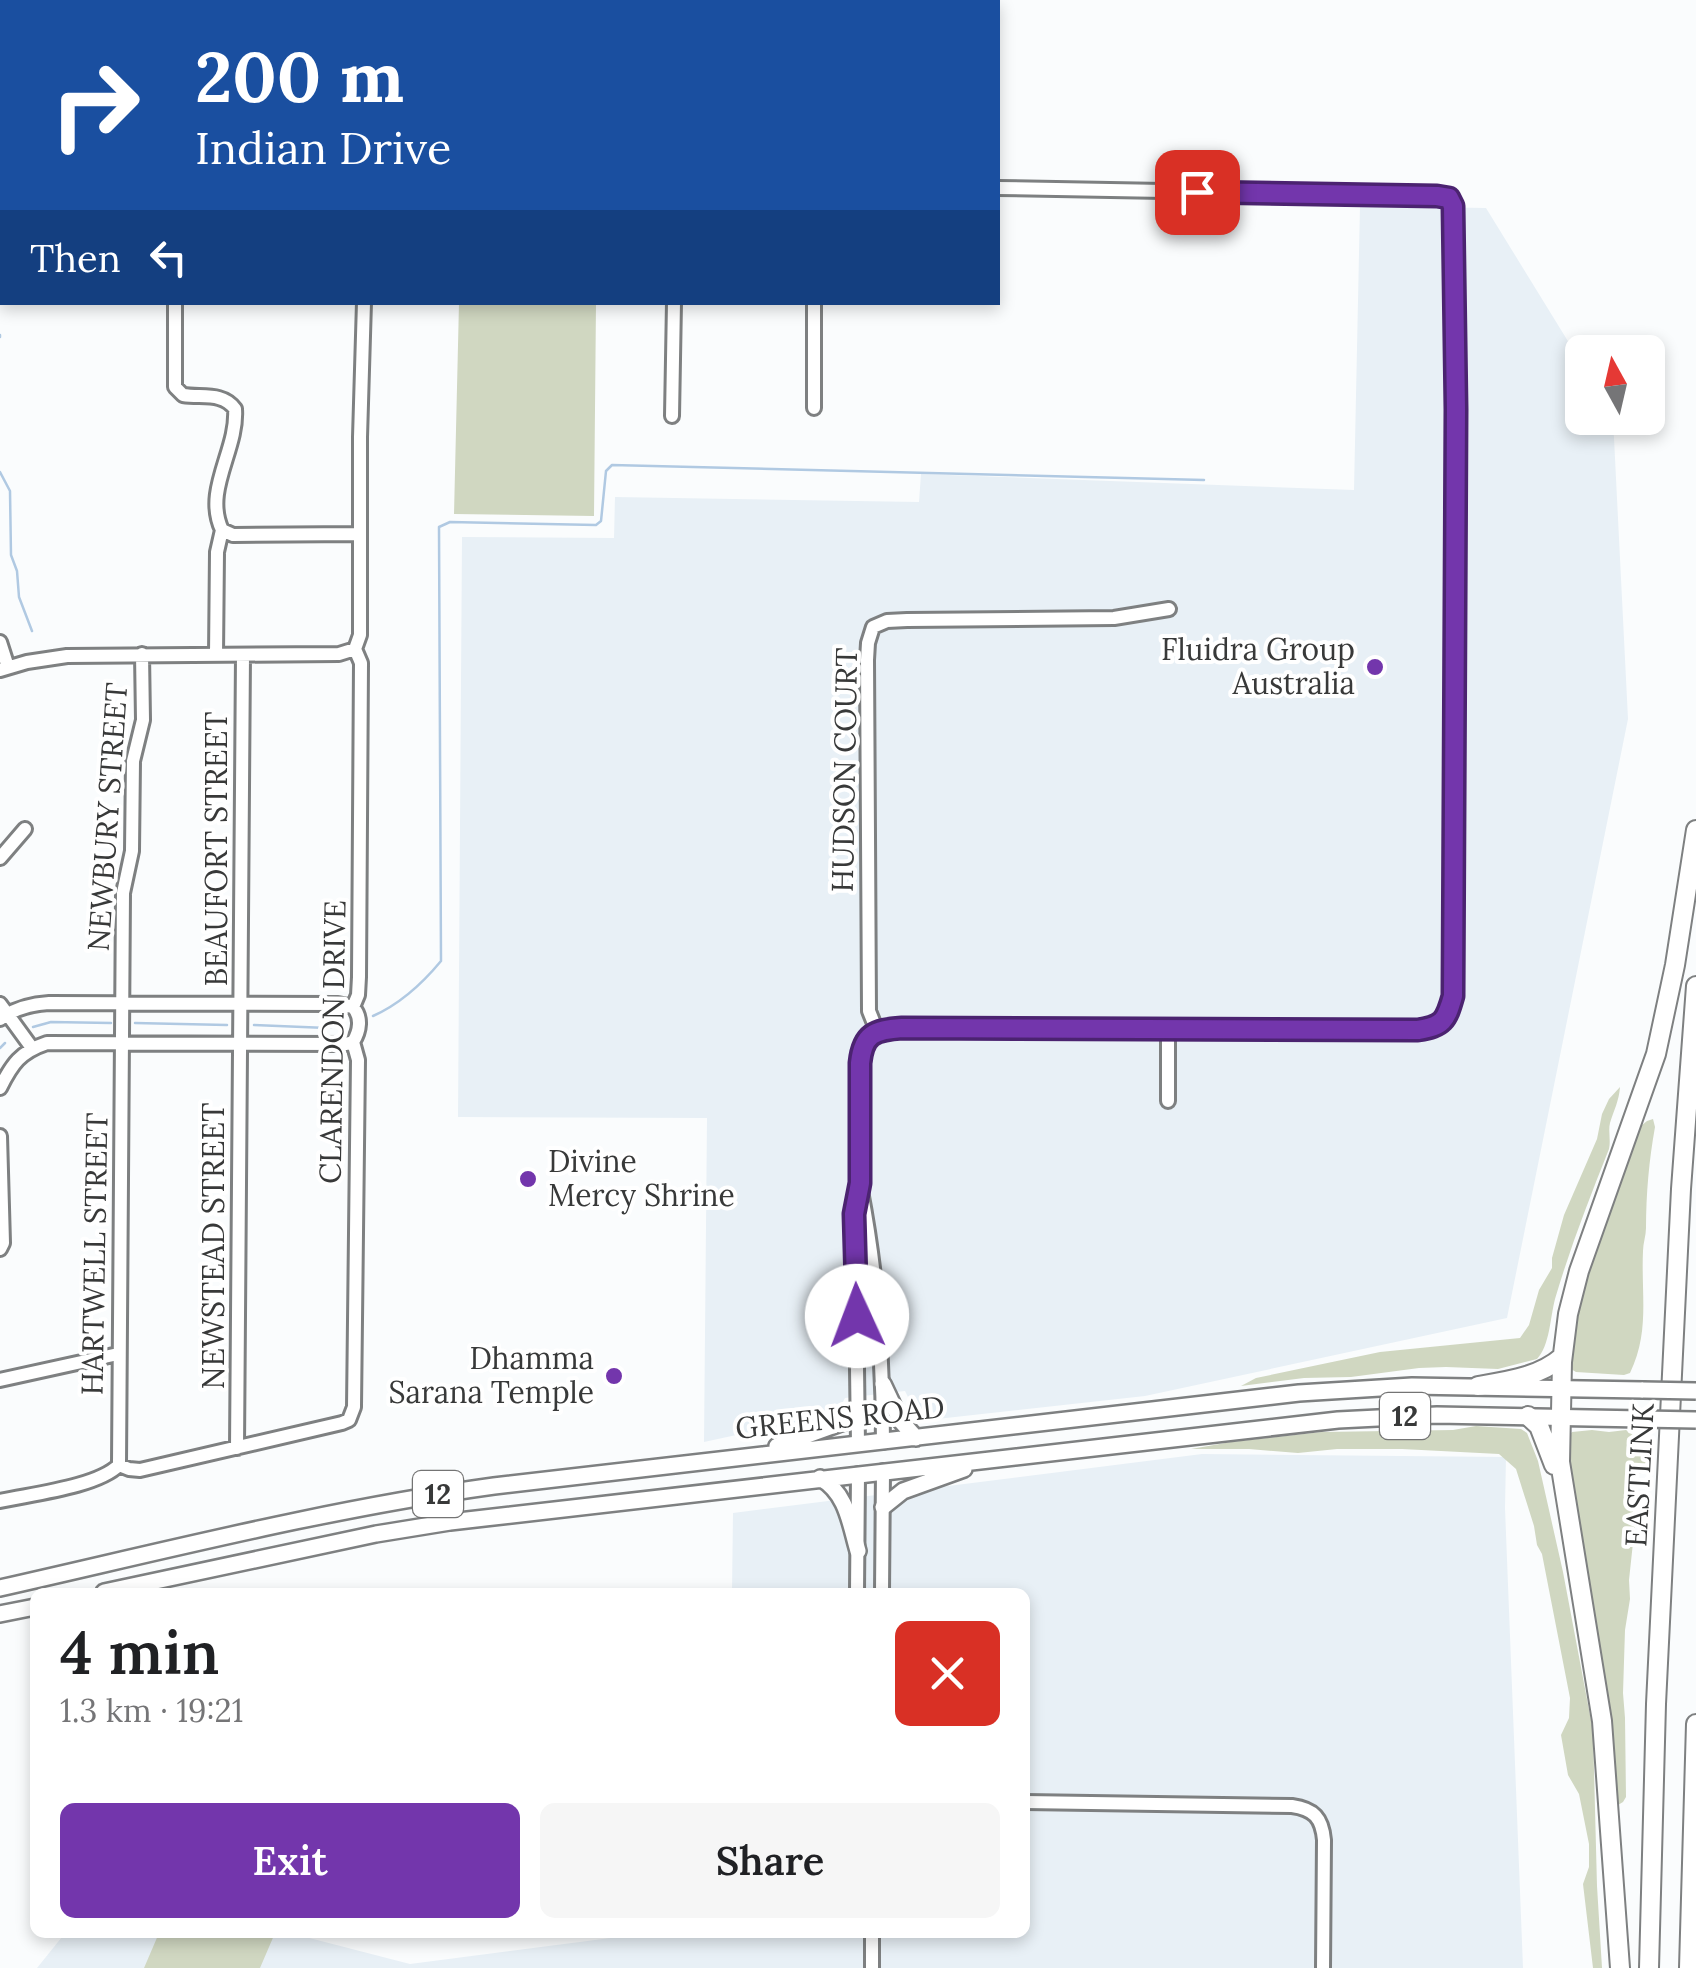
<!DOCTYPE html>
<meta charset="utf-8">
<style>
body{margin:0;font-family:Lora,serif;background:#f6f6f6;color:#202124;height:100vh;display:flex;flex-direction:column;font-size:38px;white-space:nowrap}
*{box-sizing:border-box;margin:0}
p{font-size:32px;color:#757577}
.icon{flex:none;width:55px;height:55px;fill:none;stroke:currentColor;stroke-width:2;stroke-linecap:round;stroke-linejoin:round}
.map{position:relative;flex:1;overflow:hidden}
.details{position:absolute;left:30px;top:1588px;width:1000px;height:350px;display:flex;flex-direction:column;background:#fff;border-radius:15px;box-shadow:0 5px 15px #0003}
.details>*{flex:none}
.guide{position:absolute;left:0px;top:0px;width:1000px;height:305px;box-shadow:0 5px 15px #0003;background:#1a4fa0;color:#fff;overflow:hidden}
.needle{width:65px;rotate:352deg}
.controls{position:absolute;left:1565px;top:335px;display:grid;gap:20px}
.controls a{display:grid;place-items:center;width:100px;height:100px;border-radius:15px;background:#fff;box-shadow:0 5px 15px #0003;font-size:50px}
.pin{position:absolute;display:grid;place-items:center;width:85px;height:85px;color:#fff;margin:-42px;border-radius:20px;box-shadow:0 5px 15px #0006}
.me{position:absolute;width:110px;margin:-55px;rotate:358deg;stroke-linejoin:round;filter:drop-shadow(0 0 8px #0008)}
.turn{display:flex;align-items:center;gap:35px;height:210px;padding:0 30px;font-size:45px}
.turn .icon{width:130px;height:130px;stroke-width:2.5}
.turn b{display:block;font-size:70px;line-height:85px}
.then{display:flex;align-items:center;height:95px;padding:0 30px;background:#0003;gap:20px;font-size:38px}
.round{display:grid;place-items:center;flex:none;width:105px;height:105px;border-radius:15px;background:#f6f6f6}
.headline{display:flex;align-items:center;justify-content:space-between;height:170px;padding:0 30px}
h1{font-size:60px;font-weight:600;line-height:75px}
.primary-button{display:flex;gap:20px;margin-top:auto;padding:20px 30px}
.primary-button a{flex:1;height:115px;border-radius:15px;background:#7336ac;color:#fff;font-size:40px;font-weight:600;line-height:115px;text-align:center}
.primary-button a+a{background:#f6f6f6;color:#202124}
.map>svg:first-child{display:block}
.built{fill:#e8f0f6}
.green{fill:#d0d7c1}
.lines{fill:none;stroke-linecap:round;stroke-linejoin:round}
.stream{stroke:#b0c9e2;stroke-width:2.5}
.minor-casing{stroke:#7e8081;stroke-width:18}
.major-casing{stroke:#7e8081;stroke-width:20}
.highway-casing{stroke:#7e8081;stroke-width:22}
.minor{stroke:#fff;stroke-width:12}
.major{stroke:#fff;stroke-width:15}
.highway{stroke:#fff;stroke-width:18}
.major-bridge-casing{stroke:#7e8081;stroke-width:20;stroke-linecap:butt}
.major-bridge{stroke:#fff;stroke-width:15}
.route-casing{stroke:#4b2370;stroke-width:25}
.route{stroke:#7336ac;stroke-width:18}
.poi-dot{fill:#7336ac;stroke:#fff;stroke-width:4}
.labels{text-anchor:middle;stroke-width:8;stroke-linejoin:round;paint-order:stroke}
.shield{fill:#fff;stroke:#747474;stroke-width:2.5}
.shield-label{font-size:28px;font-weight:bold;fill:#383939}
.poi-label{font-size:30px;fill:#383939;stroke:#fff;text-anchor:end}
.street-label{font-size:30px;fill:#383939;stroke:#fff}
</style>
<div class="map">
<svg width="1696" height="1968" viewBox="0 0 1696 1968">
<rect width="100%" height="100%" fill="#fafcfd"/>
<path class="built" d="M1360 206 1486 208 1582 364V418H1613L1628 719 1507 1318 1145 1396 928 1420 915 1411 905 1391 845 1398 837 1413 704 1442 707 1118 458 1117 462 537 614 538 615 497 919 502 921 474 1354 490Z
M1202 1454 1506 1457 1505 1508 1523 1968H37L66 1932 290 1933 410 1964 657 1932H1025V1592H732L733 1513Z"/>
<path class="green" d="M459 303H596L594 516 454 514Z
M1620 1087C1619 1101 1614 1110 1610 1123 1608 1131 1611 1140 1609 1149 1589 1199 1570 1248 1555 1299 1550 1318 1550 1345 1537 1359L1498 1369 1446 1367 1419 1368 1351 1377 1304 1378 1241 1386 1256 1378 1380 1352 1520 1338 1529 1325 1539 1290 1552 1268V1258L1564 1215 1597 1139 1602 1114 1609 1099Z
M1653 1119 1655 1127C1649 1160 1646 1194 1646 1228 1646 1236 1643 1243 1643 1251 1641 1295 1650 1332 1630 1373L1624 1375 1576 1372 1571 1369 1568 1362V1326L1636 1130 1647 1121Z
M1476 1426 1521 1429 1527 1433 1538 1461 1563 1572 1593 1731 1597 1886 1602 1968H1593L1583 1884 1589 1867V1844L1579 1794 1568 1775 1561 1735 1569 1718 1570 1698 1542 1554 1537 1545 1534 1526 1516 1469 1499 1454 1402 1449H1337L1298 1453 1249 1449H1191L1231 1442 1322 1432 1453 1430Z
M1592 1430 1609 1432 1626 1430 1650 1447 1646 1472 1638 1474 1632 1482 1630 1492 1635 1524 1629 1580 1630 1599 1625 1630 1623 1693 1625 1718 1626 1797 1623 1802 1618 1805 1605 1680 1597 1650 1567 1473V1438L1572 1432Z
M159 1933V1932L275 1933 260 1968H144Z"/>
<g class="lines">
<path class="stream" d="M0 233 2 224
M0 335V337
M0 472 10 491 11 555 17 571 19 597 32 631
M373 1016C400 1004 422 984 441 961L439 527 450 522 596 525 601 521 606 471 612 465 1204 480
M135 1023 227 1025
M254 1025 327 1028 340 1025
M33 1027 51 1022 111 1023
M0 1048 5 1043"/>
<g class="minor-casing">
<path id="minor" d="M50 2V0
M174 2V0
M327 2 328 0
M533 2V0
M645 2V0
M756 2V0
M875 2V0
M175 302V387L183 395C202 398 223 392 235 409 238 450 203 490 222 530L233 535 359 534
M814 408V302
M672 416 674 302
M0 642 8 667
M216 655 217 552 222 530
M0 670 27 662 67 656 339 654 355 649
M0 858 25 829
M0 1004 32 1048
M0 1019C14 1009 32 1004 49 1003L338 1004 353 1007
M1168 1029V1101
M877 1031 869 1011 867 660 868 643 873 627 887 621 907 620 1114 618 1169 609
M0 1088C12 1064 20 1052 47 1043L346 1044 353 1042
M0 1136 3 1243 0 1249
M861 1191C877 1274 883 1357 883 1442
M0 1380 118 1354
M858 1444 855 1214 860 1183V1063C863 1034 874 1030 902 1028L1417 1030C1442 1026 1446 1021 1453 996L1456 409 1453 206 1449 198 1437 196 998 188
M237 1448 243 655
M119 1465 129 1469 140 1470 342 1423 349 1420 354 1407 358 1060 353 1042C360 1031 362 1017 353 1007L358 995 359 977 361 663 355 649 360 635V437L364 302
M119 1465 123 893 132 851 133 761 143 720 142 654
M0 1501C31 1494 97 1487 119 1465
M857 1592 858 1474
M882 1592 883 1471
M1025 1802 1292 1806C1314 1809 1322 1818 1324 1840L1323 1968
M872 1968V1932"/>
</g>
<g class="major-casing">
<path id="major" d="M449 2 450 0
M0 144H2
M883 1384 900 1420 916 1438
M777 1446 838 1424 847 1421 858 1410
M820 1478C847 1493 850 1524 858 1551
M883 1507 903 1491 964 1469
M0 1588C164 1551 327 1509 494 1486L1299 1393 1412 1386 1643 1390
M104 1592 376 1534 450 1522 1338 1420 1437 1415 1642 1419
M0 1614 35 1607"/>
</g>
<g class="highway-casing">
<path id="highway" d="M1478 1386C1507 1381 1539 1377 1562 1357
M1528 1416 1539 1426 1554 1465
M1620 1968 1602 1721 1560 1462 1562 1362 1568 1314 1579 1271 1656 1054 1675 965 1696 830
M1649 1968 1656 1704 1681 1189 1696 986
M1689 1968 1696 1724"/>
</g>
<use href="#minor" class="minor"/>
<use href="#major" class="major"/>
<use href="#highway" class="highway"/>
<g class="major-bridge-casing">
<path id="major-bridge" d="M1643 1390 1696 1391
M1642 1419 1696 1420"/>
</g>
<use href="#major-bridge" class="major-bridge"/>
</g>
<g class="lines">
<g class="route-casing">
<path id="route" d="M857 1316 854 1214 860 1183V1063C863 1034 874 1030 902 1028L1418 1030C1443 1026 1446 1021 1453 996L1456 409 1453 206 1449 198 1437 196 1197 192"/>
</g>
<use href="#route" class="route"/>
</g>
<g class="poi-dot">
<circle cx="1375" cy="667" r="10"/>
<circle cx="528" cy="1179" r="10"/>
<circle cx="614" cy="1376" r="10"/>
</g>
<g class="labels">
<g class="shield">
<rect x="1380" y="1393" width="50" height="46" rx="8"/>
<rect x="413" y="1471" width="50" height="46" rx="8"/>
</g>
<g class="shield-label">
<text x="1405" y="1426">12</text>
<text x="438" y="1504">12</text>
</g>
<g class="poi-label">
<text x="1355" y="660">Fluidra Group<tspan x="1355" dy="34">Australia</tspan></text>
<text x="548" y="1172" text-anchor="start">Divine<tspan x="548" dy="34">Mercy Shrine</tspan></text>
<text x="594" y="1369">Dhamma<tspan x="594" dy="34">Sarana Temple</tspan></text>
</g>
<g class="street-label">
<text transform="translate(845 770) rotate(-89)" y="10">HUDSON COURT</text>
<text transform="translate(108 817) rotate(-86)" y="10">NEWBURY STREET</text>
<text transform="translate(217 849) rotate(-90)" y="10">BEAUFORT STREET</text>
<text transform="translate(333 1042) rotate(-89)" y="10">CLARENDON DRIVE</text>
<text transform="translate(214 1246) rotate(-90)" y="10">NEWSTEAD STREET</text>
<text transform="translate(95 1254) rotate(-89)" y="10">HARTWELL STREET</text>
<text transform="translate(840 1418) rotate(-6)" y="10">GREENS ROAD</text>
<text transform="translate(1640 1475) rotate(-87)" y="10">EASTLINK</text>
</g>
</g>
</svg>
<div class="controls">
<a><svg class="needle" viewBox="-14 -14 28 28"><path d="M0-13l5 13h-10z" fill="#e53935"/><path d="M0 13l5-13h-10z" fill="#757577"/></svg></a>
</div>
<div class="pin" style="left:1197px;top:192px;background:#d93025"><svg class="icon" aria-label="arrive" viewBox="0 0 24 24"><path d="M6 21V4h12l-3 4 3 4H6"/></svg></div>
<svg class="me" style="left:857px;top:1316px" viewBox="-20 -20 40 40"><circle r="19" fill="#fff"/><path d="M0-13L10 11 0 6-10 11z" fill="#7336ac"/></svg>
<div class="guide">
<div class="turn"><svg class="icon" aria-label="right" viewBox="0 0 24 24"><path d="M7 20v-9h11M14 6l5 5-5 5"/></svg><div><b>200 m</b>Indian Drive</div></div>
<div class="then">Then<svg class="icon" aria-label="left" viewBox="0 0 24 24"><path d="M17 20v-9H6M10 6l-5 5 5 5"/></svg></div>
</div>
<section class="details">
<div class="headline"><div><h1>4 min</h1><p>1.3 km · 19:21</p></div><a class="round" style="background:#d93025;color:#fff"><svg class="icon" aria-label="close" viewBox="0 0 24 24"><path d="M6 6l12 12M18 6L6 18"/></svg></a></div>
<div class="primary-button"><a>Exit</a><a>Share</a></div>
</section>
</div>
